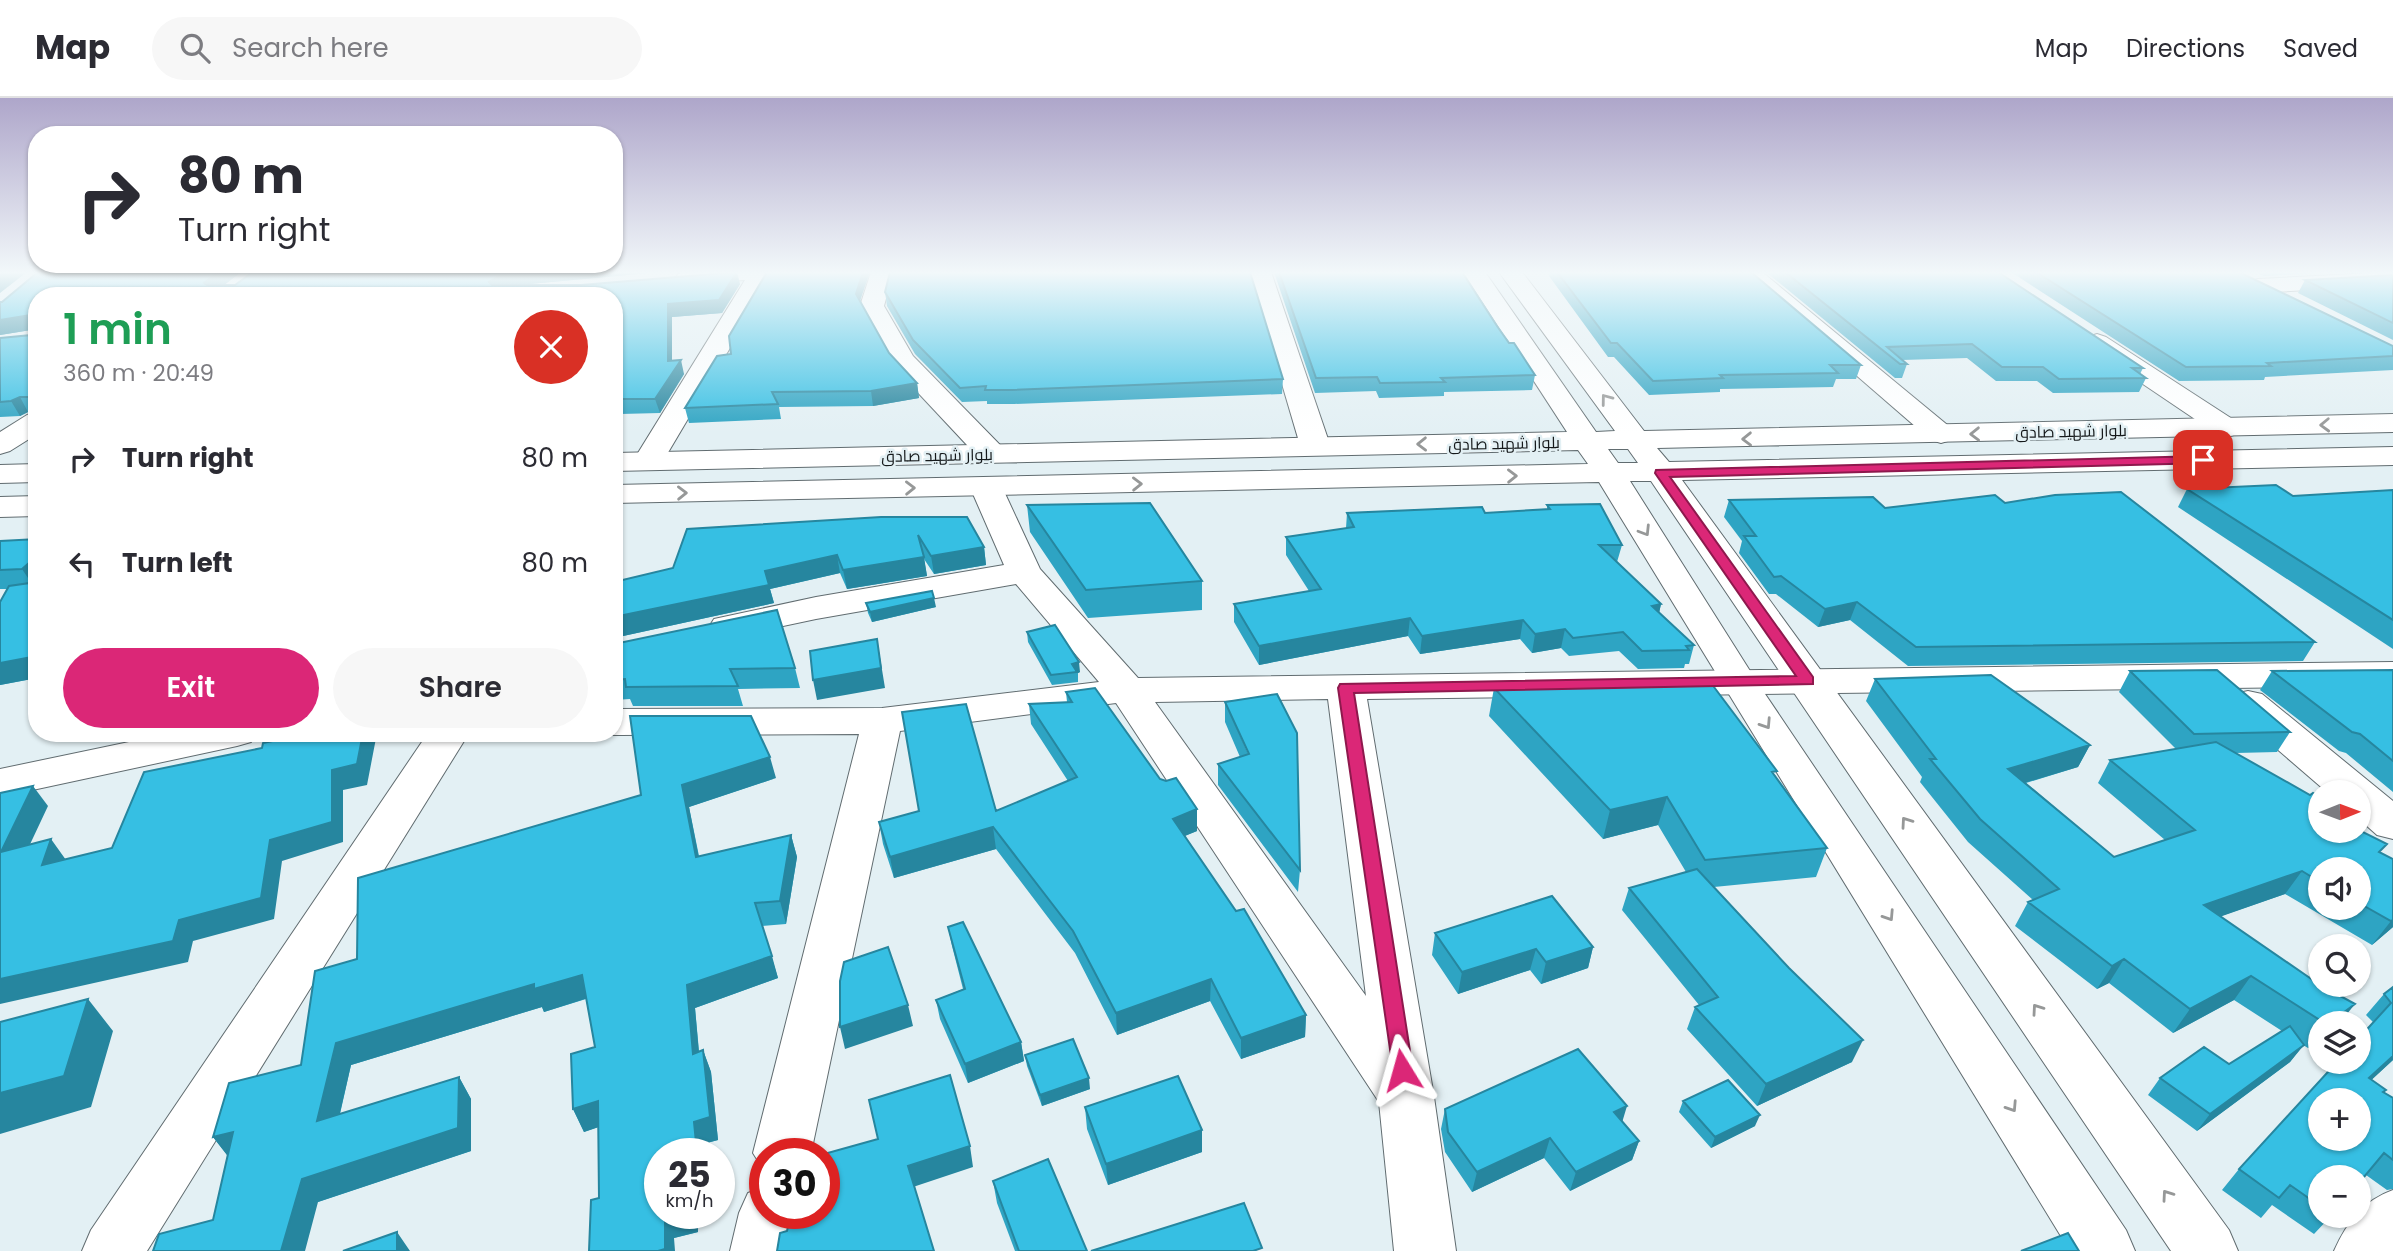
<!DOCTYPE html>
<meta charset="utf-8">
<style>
body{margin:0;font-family:Poppins,Cairo,sans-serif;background:#f7f7f7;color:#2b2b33;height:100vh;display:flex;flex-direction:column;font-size:26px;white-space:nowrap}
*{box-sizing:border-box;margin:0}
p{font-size:23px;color:#7c7c81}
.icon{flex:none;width:38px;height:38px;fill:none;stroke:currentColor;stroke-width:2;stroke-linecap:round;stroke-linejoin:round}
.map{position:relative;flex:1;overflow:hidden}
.panel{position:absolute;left:28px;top:189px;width:595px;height:455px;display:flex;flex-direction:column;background:#fff;border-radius:28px;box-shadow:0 2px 5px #0004}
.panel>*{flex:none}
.guide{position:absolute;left:28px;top:28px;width:595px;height:147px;border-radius:28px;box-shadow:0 2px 5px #0004;background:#fff;color:#2b2b33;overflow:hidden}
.needle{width:46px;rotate:89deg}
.buttons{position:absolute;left:2308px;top:682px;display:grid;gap:14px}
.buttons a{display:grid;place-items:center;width:63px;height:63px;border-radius:50%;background:#fff;box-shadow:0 2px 5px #0004;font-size:35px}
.speed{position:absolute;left:644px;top:1040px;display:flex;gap:14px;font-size:35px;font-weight:700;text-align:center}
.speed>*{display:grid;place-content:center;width:91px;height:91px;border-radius:50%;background:#fff;box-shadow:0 2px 5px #0004;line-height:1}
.speed small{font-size:18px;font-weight:400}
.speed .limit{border:10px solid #d22;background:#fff;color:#111}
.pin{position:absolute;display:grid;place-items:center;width:60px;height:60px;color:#fff;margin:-30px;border-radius:14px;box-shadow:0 4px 10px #0006}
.me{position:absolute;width:77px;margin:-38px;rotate:352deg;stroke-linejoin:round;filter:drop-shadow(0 0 5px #0008)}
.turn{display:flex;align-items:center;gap:24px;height:147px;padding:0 35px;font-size:32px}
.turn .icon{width:91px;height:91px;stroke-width:2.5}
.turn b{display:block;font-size:49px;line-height:60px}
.round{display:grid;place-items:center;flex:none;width:74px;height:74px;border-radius:37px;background:#f7f7f7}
.headline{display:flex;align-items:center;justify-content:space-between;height:119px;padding:0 35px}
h1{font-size:42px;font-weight:600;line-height:52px;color:#1e9e55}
.action{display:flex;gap:14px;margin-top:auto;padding:14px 35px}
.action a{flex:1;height:80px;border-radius:42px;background:#db2777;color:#fff;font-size:28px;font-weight:600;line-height:80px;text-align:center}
.action a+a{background:#f7f7f7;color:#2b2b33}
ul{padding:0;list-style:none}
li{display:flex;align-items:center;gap:21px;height:105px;padding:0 35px}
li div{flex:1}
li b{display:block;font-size:26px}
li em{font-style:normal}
header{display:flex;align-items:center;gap:42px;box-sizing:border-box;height:98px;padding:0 35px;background:#fff;border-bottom:2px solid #e1e1e2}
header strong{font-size:33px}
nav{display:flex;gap:38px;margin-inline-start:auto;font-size:24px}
.search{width:490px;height:63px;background:#f7f7f7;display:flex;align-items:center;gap:18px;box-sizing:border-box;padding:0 24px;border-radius:38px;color:#7c7c81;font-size:26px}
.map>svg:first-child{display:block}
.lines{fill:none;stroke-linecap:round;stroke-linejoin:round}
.street-casing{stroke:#616c70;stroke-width:2}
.secondary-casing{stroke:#616c70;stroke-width:2}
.street{fill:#fff;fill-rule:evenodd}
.secondary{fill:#fff;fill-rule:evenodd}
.wall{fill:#2ea4c3;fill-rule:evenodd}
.shaded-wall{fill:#26869f}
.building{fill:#36bfe3;stroke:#26869f;stroke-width:2;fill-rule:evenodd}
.oneway{stroke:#969898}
.route{fill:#db2777;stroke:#8e194d;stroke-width:2}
.labels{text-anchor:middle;stroke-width:5;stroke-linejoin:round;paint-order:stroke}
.far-street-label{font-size:16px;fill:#15191b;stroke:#e3f0f4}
</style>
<header>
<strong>Map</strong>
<div class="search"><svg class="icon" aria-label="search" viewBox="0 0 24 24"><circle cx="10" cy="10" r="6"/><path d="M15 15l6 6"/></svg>Search here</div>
<nav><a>Map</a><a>Directions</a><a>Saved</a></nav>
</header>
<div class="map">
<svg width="2393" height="1153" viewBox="0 0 2393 1153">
<rect width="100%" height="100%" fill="#e3f0f4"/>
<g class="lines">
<g class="street-casing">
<path id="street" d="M686 174H775L663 363 659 369 648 372 637 369 633 363 745 182 678 186 675 181 678 176Z
M871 174H893L884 208 913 258 1003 350 1007 356 1003 362 992 365 981 362 893 268 860 208Z
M1249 174H1271L1330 347 1325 353 1315 356 1305 353 1300 347Z
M1737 174H1762L1951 330 1956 336 1951 342 1941 345 1931 342Z
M2393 174V187L2258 195 2250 193 2246 188 2250 183 2258 181Z
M2097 236 2106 239 2237 324 2241 330 2237 336 2227 339 2217 336 2088 249 2084 244 2088 239Z
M37 314V336L10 353 0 356V334L27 317Z
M986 380 997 382 1002 389 1040 471 1138 580 2393 564V588L1367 601 1434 999 1456 1153H1394L1379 1004 1116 605 900 633 811 1055H765V1074L753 1055 859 636 614 637 608 635H614V611L882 610 1099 584 1016 486 816 521 727 540 714 537 709 529 714 521 816 499 1004 467 970 389 975 382ZM1328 601 1366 898 1155 604Z
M2248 593 2262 596 2393 703V741L2377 737 2359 721V695H2328L2234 614 2228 605 2234 596Z
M172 635H257L251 644 237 648 0 699V671Z
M428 635H469L147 1153H82L91 1132Z
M765 1089V1115H799L792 1153H730L739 1115 748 1095Z
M2393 1092V1153H2334C2347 1124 2363 1103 2393 1092Z"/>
</g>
<g class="secondary-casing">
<path id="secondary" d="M1463 174H1485L1596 334 1615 333 1499 174H1522L1644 333 2393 316V334L1657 350 1669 364 2393 349V367L1682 382 2229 1132 2238 1153H2171L1651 383H1630L1757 584 2126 1132 2135 1153H2070L1599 384 614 405V387L1588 366 1578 352 614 373V355L1567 334ZM1608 351H1628L1638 365H1618Z
M37 366V384L0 385V367Z
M37 398V418L0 419V399Z"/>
</g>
<use href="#street" class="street"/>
<use href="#secondary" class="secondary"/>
</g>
<path class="wall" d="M38 174H241L224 187H235L253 174H660L517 187 740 186 722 215 672 219V263L684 276 660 315 620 316 616 301 614 198H37V314H28L20 318 0 319V240L31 237V232L0 237 2 204Z
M1274 174H1462L1497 228 1535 277 1532 292 1444 294V298L1379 300 1376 293 1315 295Z
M1550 174H1751L1861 267 1856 281H1836L1833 289 1720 291V294L1649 297 1614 259H1608L1549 178Z
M1766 174H1998L2143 270 2140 276 2146 280 2139 294 2053 295 2037 283H1996L1967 260 1902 262 1907 266 1902 280H1895Z
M2011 174H2239L2393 248V272L2265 279 2264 282 2179 283Z
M2255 174H2342L2264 178Z
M2393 177V242L2298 195 2305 182Z
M885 194 1283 281 1282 296 1014 306H987V303L962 304 915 256 887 208Z
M860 203 889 255 917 285 919 300 873 308 779 309 781 321 689 325 685 310 731 256Z
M2187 391 2293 398 2393 392V551L2178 409Z
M1729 402 1885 410 2005 405 2315 544 2303 563 1908 568 1850 522 1818 529 1776 496H1769L1739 455 1742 443 1724 419Z
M1027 407 1202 483V512L1088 520 1030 434Z
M1547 407 1622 447 1617 464 1661 506 1659 515 1694 547 1689 566H1685L1684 570 1638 571 1619 553 1569 558 1561 550 1532 555 1520 541 1420 556 1408 538 1259 567 1234 524V506L1309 493 1286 457V439L1346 430 1347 415H1485L1547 411Z
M881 419 984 449 986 467 934 476 924 461 927 478 847 491 840 475 770 491 774 505 614 540V484L673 470Z
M37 441V580L0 587V504L8 491H0V443Z
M866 505 936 509 872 524 868 515Z
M1027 534 1080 574 1078 575V584L1052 587 1028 544Z
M614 546 795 570 800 590 738 591 743 608H633L630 601 614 602Z
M2393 572V694L2346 655 2339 653 2260 592 2272 573Z
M2130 573 2290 634 2277 654 2236 655 2320 733 2381 754 2393 829 2372 847 2285 796 2221 818 2339 926H2320V941L2308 950 2303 947 2290 964 2197 1033 2148 997 2160 980 2229 966 2282 933 2234 902 2173 935 2109 885 2097 891 2015 828 2028 804 2033 802 1968 744 1920 684 1922 679 1866 603 1875 581 2090 647 2078 669 2026 685 2114 759 2165 742 2098 685 2110 662 2176 651 2119 594ZM2320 772H2359V810H2320Z
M1494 590 1775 677 1827 750 1816 779 1714 789 1852 964 1757 1008 1687 931 1695 909 1699 907 1622 812 1629 790 1686 774 1658 727 1603 741 1489 618Z
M1066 594 1197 733 1184 738 1306 917 1305 939 1241 961 1210 903 1117 937 1075 855 996 751 894 780 883 746 879 724 996 713 1068 683 1031 626 1029 606 1067 604Z
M1225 604 1300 772 1298 794 1218 687V666L1240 659 1225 624Z
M776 680 689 709 699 758 791 737 797 759 786 826 762 828 778 880 695 910 699 953 703 952 711 974 718 1042 703 1046 704 1055H660L698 1134 674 1140 599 1100 598 1029 584 1034 573 1011 595 949 586 901 544 914 542 909 351 967 340 1016 459 979 471 1001V1053L318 1104 213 1122 228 1058 213 1039 301 967 357 861 358 780Z
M948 829 1021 944 1024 963 968 985 940 921 936 902 963 891 952 848Z
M1435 835 1593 849 1588 870 1541 886 1530 872 1458 896 1432 857Z
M2393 889V962L2371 982 2384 994 2393 1000V1091L2387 1092 2366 1077 2320 1080V1118H2331L2314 1136 2272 1107 2261 1120 2222 1092 2239 1071 2373 924 2366 917 2384 896Z
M1025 957 1090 991 1042 1008 1027 968Z
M1683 1003 1755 1028 1711 1050 1679 1014Z
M1085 1009 1202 1054 1108 1087 1087 1031Z
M1445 1011 1622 1024 1639 1043 1632 1062 1570 1093 1544 1060 1472 1094 1445 1054 1441 1031Z
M993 1083 1087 1153H1015L997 1105Z"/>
<path class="shaded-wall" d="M3 174H27L0 195V176Z
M218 174H241L210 198 204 185Z
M518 174H660L508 188 493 198 489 184 504 175Z
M737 174 740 186 722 215 672 219V276L681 262 684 276 660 315 655 301 668 263V206Z
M863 174H870L858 209 856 196Z
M31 217 37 231 0 237V222Z
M917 285 919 300 873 308 871 293Z
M20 299 28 314 20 318 11 303Z
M984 449 986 467 934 476 931 458Z
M837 457 840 475 770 491 774 505 614 540V519L765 473Z
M37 458V487L34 489 22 471Z
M924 459 927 478 847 491 843 472Z
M934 500 936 509 872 524 870 514Z
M1857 504 1850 522 1818 529 1825 511Z
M1661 506 1657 524 1652 508Z
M1410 520 1408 538 1259 567V548Z
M1523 522 1520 541 1420 556 1422 538Z
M1565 531 1561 550 1532 555 1535 536Z
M877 541 885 590 817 602 813 582Z
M37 558V580L0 587V565Z
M1079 564 1080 574 1078 575 1072 566Z
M363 635H377L367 687 343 692V744L282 763 274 821 193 843 188 864 0 906V881L179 822 270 742Z
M2090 647 2078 669 1997 693 2008 671Z
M770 659 776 680 689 709 703 781 696 759 682 687Z
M33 688 48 708 17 774 1 754Z
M1667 699 1658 727 1603 741 1610 712Z
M1197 711V733L1173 743V721Z
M993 729 996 751 894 780 890 759Z
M791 737 797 759 786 826 780 803Z
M51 741 66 762 42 767Z
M2302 773 2285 796 2188 830 2204 807Z
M2393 822V829L2372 847 2391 823Z
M1593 849 1588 870 1541 886 1546 864Z
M1536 851 1530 872 1458 896 1462 874Z
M772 858 778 880 695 910 701 979 693 956 687 887Z
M2124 861 2109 885 2097 891 2112 868Z
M582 877 591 899 544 914 542 909 351 967 333 1045 317 1023 336 945 534 886Z
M2251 878 2234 902 2173 935 2190 911Z
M1211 881 1210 903 1117 937 1116 915Z
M88 901 113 933 91 1009 0 1036V995Z
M2355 906 2339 926H2328Z
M908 907 913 928 845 951 840 929Z
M1306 917 1305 939 1241 961V940Z
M2320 935V941L2308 950Z
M1863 942 1852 964 1757 1008 1766 986Z
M1021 944 1024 963 968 985 965 966Z
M2304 947 2290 964 2197 1033 2210 1016Z
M703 952 711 974 718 1042 703 1046 704 1055H697L694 1024Z
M2393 958V962L2351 1001 2369 980Z
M459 979 471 1001V1053L318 1104 305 1153H281L302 1081Z
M1089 980 1090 991 1042 1008 1040 997Z
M598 1003 608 1026 584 1034 573 1011Z
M1627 1008 1621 1028 1614 1014Z
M1760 1017 1755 1028 1711 1050 1715 1039Z
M1202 1032V1054L1108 1087 1106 1066Z
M233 1034 230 1061 213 1039Z
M1550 1040 1544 1060 1472 1094 1477 1074Z
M1639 1043 1632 1062 1570 1093 1576 1074Z
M970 1048 973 1069 913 1089 908 1068Z
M677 1115H698V1134L674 1140 675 1153H658L665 1118Z
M397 1134 410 1153H397Z"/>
<path class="building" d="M38 174H218L204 185 207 187H235L253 174H518L504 175 489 184 492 187H581L737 174 719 202 668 206V263L681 262 655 301H616L614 282V198H37V299H20L11 303 0 304V240L31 237V217L0 222V204H2Z
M767 174H863L856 196 889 255 917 285 871 293 772 294 778 306 685 310 717 258 731 256 729 238Z
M890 174H1250L1283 281 1012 292H985L986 288 960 290 913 242 885 194Z
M1279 174H1462L1497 228 1509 245H1514L1535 277 1441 280 1445 284 1380 285 1377 279 1316 280Z
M1557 174H1751L1861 267H1830L1838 275 1720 277 1723 280 1653 283 1617 245H1611Z
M1785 174H1998L2143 270H2132L2146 280 2059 281 2043 269H2002L1972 246 1887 249 1907 266H1900Z
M2036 174H2239L2393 248V258L2267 265 2271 268 2186 269Z
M2393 177V225L2305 182Z
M2276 387 2293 398 2393 392V522L2187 391Z
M2121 394 2315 544 1916 549 1857 504 1825 511 1781 478 1774 479 1744 438H1756L1729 402 1873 399 1885 410 1995 397 2005 405 2055 397Z
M1150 405 1202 483 1086 492 1027 407Z
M1600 406 1622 447H1599L1661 506 1652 508 1694 547 1686 548 1689 552 1642 553 1623 534 1573 540 1565 531 1535 536 1523 522 1422 538 1410 520 1259 548 1234 506 1321 491 1286 439 1354 429 1347 415 1482 409 1485 415 1550 411 1547 407Z
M881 419H967L984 449 931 458 918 437 924 459 843 472 837 457 765 473 769 487 614 519V484L673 470 687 431Z
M37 441V458L22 471 0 472V443Z
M37 484V558L0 565V504L9 488Z
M932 493 934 500 870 514 866 505Z
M777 512 795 570 730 571 738 588 626 589 625 581 614 582V546Z
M1055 527 1079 564 1072 566 1077 574 1051 577 1027 534Z
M877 541 881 570 813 582 810 553Z
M2217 572 2290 634 2194 636 2130 573Z
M2393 572V663L2360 636 2352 634 2272 573Z
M1991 577 2090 647 2008 671 2114 759 2195 732 2110 662 2216 644 2310 697 2313 695 2320 699V733H2359V732L2387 746 2379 754 2393 761V822L2391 823 2359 805V772H2320V784L2302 773 2204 807 2320 887 2355 906 2328 926H2326L2251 878 2190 911 2124 861 2112 868 2028 804 2059 791 1980 721 1930 661H1936L1875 581Z
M1708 581 1777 673 1772 674 1827 750 1705 762 1667 699 1610 712 1494 590Z
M1095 590 1160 681 1166 683 1176 680 1197 711 1173 721 1236 813 1244 811 1306 917 1241 940 1211 881 1116 915 1073 833 993 729 890 759 879 724 919 713 902 614 966 606 996 713 1077 679 1029 606 1072 604 1066 594Z
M1277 596 1297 635 1300 772 1218 666 1249 656 1225 604Z
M630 618H751L770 659 682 687 696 759 791 737 780 803 755 805 772 858 687 887 693 956 703 952 710 1019 694 1024 697 1055H660V1115H677L665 1118V1151L658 1153H589L591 1102 599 1100 598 1003 573 1011 571 956 595 949 582 877 534 891V886L336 945 317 1023 459 979 458 1030 302 1081 281 1153H153L159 1136 213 1122 233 1034 213 1039 229 985 301 967 315 873 357 861 358 780 641 697Z
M311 635H363L357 666 332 672V724L270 742 261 800 179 822 173 843 0 881V695L33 688 1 754 51 741 42 767 112 750 144 674 262 650 263 645Z
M1697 771 1789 870 1863 942 1766 986 1695 909 1718 899 1629 790Z
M1552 798 1593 849 1546 864 1536 851 1462 874 1435 835Z
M963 824 1021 944 965 966 936 902 965 891 948 829Z
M888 849 908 907 840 929V883L844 864Z
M2393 889V958L2369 980 2386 992 2383 994 2393 1000V1062L2384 1055 2359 1085V1080H2320V1108L2290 1087 2279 1100 2239 1071 2337 964H2359V940L2391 905 2384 896ZM2320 1003H2359V1041H2320Z
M88 901 64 978 0 995V924Z
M2290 928 2304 947 2210 1016 2160 980 2204 949 2229 966Z
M1073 941 1089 980 1040 997 1025 957Z
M1578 951 1627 1008 1614 1014 1639 1043 1576 1074 1550 1040 1477 1074 1448 1034 1445 1011Z
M950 977 970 1048 908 1068 934 1153H777L780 1135 787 1133 791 1115H824V1056L878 1041 869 1002Z
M1178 978 1202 1032 1106 1066 1085 1009Z
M1728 982 1760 1017 1715 1039 1683 1003Z
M1048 1061 1087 1153H1019L993 1083Z
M1244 1105 1262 1150 1253 1153H1091Z
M397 1134V1153H343Z
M2068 1135 2079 1153H2021Z"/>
<defs><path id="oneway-chevron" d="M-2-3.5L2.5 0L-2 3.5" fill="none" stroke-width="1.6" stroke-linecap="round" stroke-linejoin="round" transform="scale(1.75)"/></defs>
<g class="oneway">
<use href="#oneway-chevron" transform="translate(1606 301) rotate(-127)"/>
<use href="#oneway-chevron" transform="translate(2325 327) rotate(178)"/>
<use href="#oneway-chevron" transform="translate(1975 336) rotate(179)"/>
<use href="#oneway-chevron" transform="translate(1747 341) rotate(179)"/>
<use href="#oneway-chevron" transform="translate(1422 346) rotate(179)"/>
<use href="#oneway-chevron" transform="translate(1512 378) rotate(-1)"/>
<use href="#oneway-chevron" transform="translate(1137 386) rotate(-1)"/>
<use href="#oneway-chevron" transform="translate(910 390) rotate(-1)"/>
<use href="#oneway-chevron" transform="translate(682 395) rotate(-1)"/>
<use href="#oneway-chevron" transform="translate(1645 433) rotate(58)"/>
<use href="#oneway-chevron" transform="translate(1766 626) rotate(57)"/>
<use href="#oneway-chevron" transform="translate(1906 724) rotate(-125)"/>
<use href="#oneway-chevron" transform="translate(1889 818) rotate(57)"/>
<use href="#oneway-chevron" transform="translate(2037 911) rotate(-125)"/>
<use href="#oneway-chevron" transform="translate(2012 1009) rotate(57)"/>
<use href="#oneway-chevron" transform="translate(2167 1097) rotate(-125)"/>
</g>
<linearGradient id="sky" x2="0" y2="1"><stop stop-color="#aea6ca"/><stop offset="0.52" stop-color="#f2f8fa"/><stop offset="1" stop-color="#f2f8fa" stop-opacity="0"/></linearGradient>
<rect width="2393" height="336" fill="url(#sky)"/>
<path class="route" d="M2203 358 2208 359V365L1670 379 1813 579V586L1354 595 1413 972 1410 979 1402 981 1394 979 1338 590 1340 586 1796 578 1655 375 1656 372Z"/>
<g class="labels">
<g class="far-street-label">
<text transform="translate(2071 333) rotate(-1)" y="6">بلوار شهید صادق</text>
<text transform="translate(1504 345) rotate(-1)" y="6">بلوار شهید صادق</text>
<text transform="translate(937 357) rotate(-1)" y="6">بلوار شهید صادق</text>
</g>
</g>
</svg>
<div class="buttons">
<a><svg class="needle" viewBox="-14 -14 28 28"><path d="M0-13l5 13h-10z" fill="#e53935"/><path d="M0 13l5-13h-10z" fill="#7c7c81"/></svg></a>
<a><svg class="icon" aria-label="sound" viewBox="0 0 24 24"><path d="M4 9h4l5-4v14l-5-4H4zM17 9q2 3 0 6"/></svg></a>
<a><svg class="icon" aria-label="search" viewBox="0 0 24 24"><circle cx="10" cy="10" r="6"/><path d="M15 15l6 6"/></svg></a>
<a><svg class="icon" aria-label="layers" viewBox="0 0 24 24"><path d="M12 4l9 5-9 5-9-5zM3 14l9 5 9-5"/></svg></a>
<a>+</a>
<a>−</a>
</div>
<div class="speed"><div>25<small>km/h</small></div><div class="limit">30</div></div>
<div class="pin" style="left:2203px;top:362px;background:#d93025"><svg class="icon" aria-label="arrive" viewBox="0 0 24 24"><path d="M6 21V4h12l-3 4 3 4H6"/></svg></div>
<svg class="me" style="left:1402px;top:972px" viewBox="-20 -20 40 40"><path d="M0-17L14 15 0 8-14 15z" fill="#db2777" stroke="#fff" stroke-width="4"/></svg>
<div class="guide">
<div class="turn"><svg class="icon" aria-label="right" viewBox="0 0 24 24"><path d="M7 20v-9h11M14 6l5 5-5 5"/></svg><div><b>80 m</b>Turn right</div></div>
</div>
<section class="panel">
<div class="headline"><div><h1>1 min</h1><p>360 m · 20:49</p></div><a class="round" style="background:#d93025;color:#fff"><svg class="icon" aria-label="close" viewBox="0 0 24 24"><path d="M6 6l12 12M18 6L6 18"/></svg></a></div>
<ul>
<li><svg class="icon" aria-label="right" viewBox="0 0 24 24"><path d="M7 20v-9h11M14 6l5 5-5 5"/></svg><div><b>Turn right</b></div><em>80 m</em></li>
<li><svg class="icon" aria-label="left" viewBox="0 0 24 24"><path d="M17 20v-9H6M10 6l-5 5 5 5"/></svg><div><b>Turn left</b></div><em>80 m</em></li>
</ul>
<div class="action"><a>Exit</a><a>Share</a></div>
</section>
</div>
